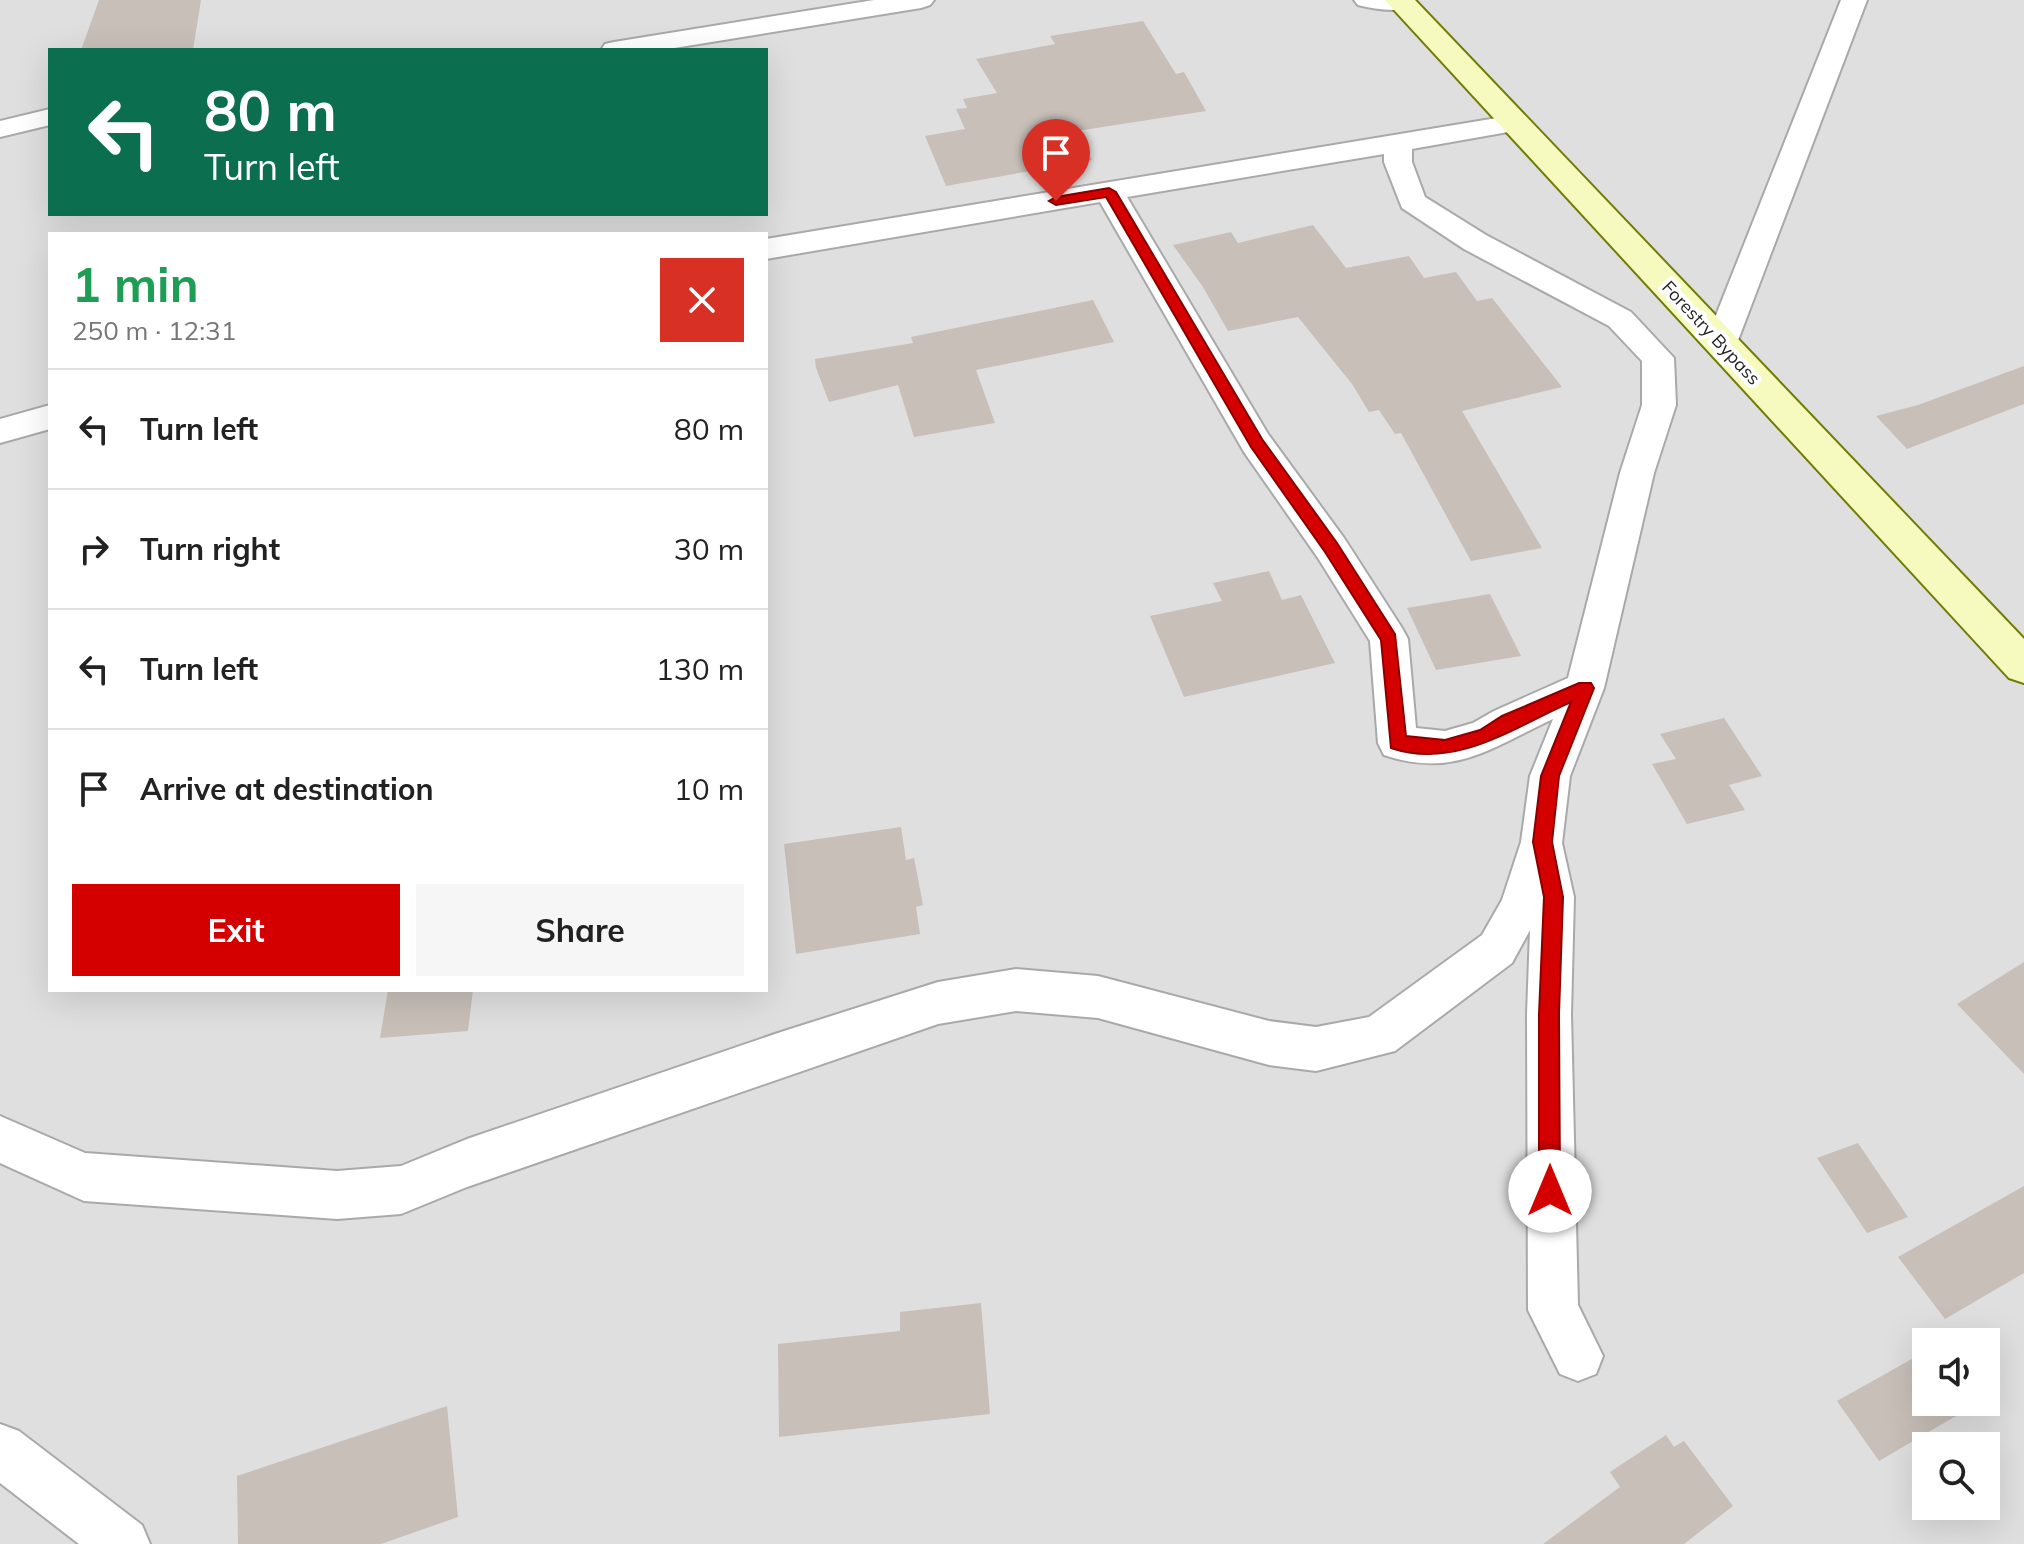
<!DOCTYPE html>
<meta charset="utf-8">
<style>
body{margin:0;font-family:Mulish,sans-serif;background:#f6f6f6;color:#222;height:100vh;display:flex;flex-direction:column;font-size:30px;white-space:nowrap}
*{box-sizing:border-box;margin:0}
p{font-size:26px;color:#767676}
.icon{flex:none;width:44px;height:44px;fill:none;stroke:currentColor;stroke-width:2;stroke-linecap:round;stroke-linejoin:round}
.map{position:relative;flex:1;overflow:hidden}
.sheet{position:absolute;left:48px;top:232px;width:720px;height:760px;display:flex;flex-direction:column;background:#fff;border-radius:0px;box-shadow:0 8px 32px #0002}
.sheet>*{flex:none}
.hud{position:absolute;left:48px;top:48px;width:720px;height:168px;border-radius:0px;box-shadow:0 8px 32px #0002;background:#0b6e4f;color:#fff;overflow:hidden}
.controls{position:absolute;left:1912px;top:1328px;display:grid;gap:16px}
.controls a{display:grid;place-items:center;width:88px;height:88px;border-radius:0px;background:#fff;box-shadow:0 8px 32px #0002;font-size:40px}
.pin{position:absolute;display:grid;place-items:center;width:68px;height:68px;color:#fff;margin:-82px -34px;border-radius:50% 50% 50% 0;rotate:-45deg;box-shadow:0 0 8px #0007}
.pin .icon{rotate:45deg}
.me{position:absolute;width:88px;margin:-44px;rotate:0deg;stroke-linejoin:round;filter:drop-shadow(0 0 6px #0008)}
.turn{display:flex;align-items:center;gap:28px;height:168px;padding:0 24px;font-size:36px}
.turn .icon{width:104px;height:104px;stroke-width:2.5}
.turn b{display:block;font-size:56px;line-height:68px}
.round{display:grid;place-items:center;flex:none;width:84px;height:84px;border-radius:0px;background:#f6f6f6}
.head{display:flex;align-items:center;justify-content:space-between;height:136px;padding:0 24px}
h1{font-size:48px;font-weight:700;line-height:60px;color:#1e9e55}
.button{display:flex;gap:16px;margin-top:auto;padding:16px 24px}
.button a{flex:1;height:92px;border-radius:0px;background:#d40000;color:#fff;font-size:32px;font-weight:700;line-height:92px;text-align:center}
.button a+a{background:#f6f6f6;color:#222}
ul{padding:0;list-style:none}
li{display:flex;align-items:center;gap:24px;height:120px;padding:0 24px;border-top:2px solid #e0e0e0}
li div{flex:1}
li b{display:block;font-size:30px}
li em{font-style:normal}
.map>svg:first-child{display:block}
.residential{fill:#e0dfdf;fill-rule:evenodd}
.building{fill:#c7bfb8}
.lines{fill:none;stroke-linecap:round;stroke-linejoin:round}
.street-casing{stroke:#a9a9a9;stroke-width:4}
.secondary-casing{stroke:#707d05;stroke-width:4}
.street{fill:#fff;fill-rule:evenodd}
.secondary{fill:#f7fabf;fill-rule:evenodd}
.route{fill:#d40000;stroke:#8a0000;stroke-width:2}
.labels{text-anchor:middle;stroke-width:8;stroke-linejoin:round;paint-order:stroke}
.far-street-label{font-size:18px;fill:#222;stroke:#fff}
</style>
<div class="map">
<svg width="2024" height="1544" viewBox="0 0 2024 1544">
<rect width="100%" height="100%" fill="#f2efe9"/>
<path class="residential" d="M0 0H2024V1544H0ZM50 50H766V214H50ZM50 234H766V990H50ZM1926 1342H1986V1402H1926ZM1926 1446H1986V1506H1926Z"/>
<path class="building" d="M99 0H201L193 50H81Z
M1143 21 1176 74 1184 72 1206 111 1077 131 1092 160 946 186 925 136 965 129 956 109 967 108 963 99 997 93 976 59 1055 44 1050 36Z
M1313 225 1346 268 1409 256 1424 278 1456 272 1477 301 1492 298 1562 387 1462 411 1542 548 1471 561 1401 433 1395 434 1379 410 1369 412 1352 384 1298 317 1228 331 1203 287 1173 245 1231 232 1238 243Z
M1093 300 1114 342 976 370 995 423 914 437 898 385 829 402 816 368 815 359 913 343 911 337Z
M2024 366V404L1907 449 1876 416 1918 405Z
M1269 571 1282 600 1301 595 1335 663 1184 697 1150 616 1222 601 1213 583Z
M1490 594 1521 656 1436 670 1407 608Z
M1724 718 1762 776 1729 785 1745 810 1687 824 1652 764 1676 759 1660 734Z
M901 827 906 860 914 858 923 905 916 907 920 934 796 954 784 844Z
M2024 962V1074L1957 1004Z
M388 990H473L468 1031 380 1038Z
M1858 1143 1908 1217 1867 1233 1817 1158Z
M2024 1186V1273L1945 1319 1898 1257Z
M981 1303 990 1414 779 1437 778 1344 900 1331V1312Z
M1926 1351V1402H1980L1879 1461 1837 1401Z
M447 1406 458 1517 381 1544H238L237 1476Z
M1666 1435 1674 1447 1684 1441 1733 1506 1684 1544H1543L1620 1487 1610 1472Z"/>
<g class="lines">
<g class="street-casing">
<path id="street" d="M874 0H934L930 5 921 8 662 50H601L605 44 614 42Z
M1354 0H1412L1414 3 1410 8C1394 12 1374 9 1358 5Z
M1841 0H1867L1737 343 1732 351 1721 354 1710 351 1705 343Z
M50 109V125L0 137V121Z
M1515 115 1525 117 1529 123 1525 129 1412 149V162L1425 197 1486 235 1631 312 1674 358 1676 405 1654 473 1604 688 1570 776 1562 843 1574 897 1571 1014 1578 1305 1603 1356 1596 1374 1578 1381 1560 1374 1528 1310 1527 1014 1530 930 1512 963 1395 1051 1316 1071 1269 1065 1098 1018 1016 1011 938 1024 467 1187 401 1214 337 1219 84 1201 0 1163V1116L85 1153 337 1171 401 1166 467 1139 781 1032 938 982 1016 969 1098 976 1269 1021 1316 1027 1369 1017 1482 935 1502 900 1521 842 1530 776 1553 719C1493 747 1454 779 1384 755L1378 743 1370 641 1318 558 1244 452 1100 202 766 259V239ZM1384 154V162L1402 208 1464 249 1609 326 1642 361V405L1620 473 1568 678 1494 711 1473 723 1445 731 1416 728 1408 639 1402 628 1344 538 1268 434 1127 197Z
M50 405V429L0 443V419Z
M0 1424 19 1431 142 1525 150 1544H79L0 1483Z"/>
</g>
<g class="secondary-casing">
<path id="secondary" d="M1385 0H1415L2024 639V683L2009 678Z"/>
</g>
<use href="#street" class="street"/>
<use href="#secondary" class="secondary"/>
</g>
<path class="route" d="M1109 188 1116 192 1262 439 1337 543 1395 634 1406 736 1445 740 1480 730 1502 716 1579 683H1591L1594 688 1559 776 1552 842 1563 897 1559 1014 1560 1191 1557 1199 1550 1202 1542 1199 1539 1191V1014L1544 897 1533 842 1541 776 1571 702C1514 727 1456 770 1391 748L1381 640 1325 552 1251 447 1106 197 1056 205 1049 201 1056 197Z"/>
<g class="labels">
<g class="far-street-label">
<text transform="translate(1711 333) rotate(47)" y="6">Forestry Bypass</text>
</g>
</g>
</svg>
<div class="controls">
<a><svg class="icon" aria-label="sound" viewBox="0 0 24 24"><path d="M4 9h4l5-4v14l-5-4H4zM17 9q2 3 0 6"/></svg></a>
<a><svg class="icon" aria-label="search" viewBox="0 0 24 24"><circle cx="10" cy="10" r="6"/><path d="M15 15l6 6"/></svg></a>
</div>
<div class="pin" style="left:1056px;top:201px;background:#d93025"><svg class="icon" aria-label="arrive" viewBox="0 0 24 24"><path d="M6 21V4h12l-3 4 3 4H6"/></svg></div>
<svg class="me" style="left:1550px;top:1191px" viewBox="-20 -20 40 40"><circle r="19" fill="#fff"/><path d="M0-13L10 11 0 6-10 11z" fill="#d40000"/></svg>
<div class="hud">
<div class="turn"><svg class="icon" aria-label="left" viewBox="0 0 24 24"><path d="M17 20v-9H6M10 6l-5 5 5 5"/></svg><div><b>80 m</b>Turn left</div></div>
</div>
<section class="sheet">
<div class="head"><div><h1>1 min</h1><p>250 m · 12:31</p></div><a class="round" style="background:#d93025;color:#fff"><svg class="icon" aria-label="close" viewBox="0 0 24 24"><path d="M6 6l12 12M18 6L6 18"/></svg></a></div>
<ul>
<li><svg class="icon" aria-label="left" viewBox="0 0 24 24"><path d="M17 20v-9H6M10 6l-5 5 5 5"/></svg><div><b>Turn left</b></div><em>80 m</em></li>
<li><svg class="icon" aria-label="right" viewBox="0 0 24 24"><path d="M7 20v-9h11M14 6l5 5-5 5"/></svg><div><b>Turn right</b></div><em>30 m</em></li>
<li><svg class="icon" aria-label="left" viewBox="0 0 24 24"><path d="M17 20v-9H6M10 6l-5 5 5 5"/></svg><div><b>Turn left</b></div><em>130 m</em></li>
<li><svg class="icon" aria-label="arrive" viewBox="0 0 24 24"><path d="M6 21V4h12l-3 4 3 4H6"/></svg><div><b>Arrive at destination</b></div><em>10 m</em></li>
</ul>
<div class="button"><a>Exit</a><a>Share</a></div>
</section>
</div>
